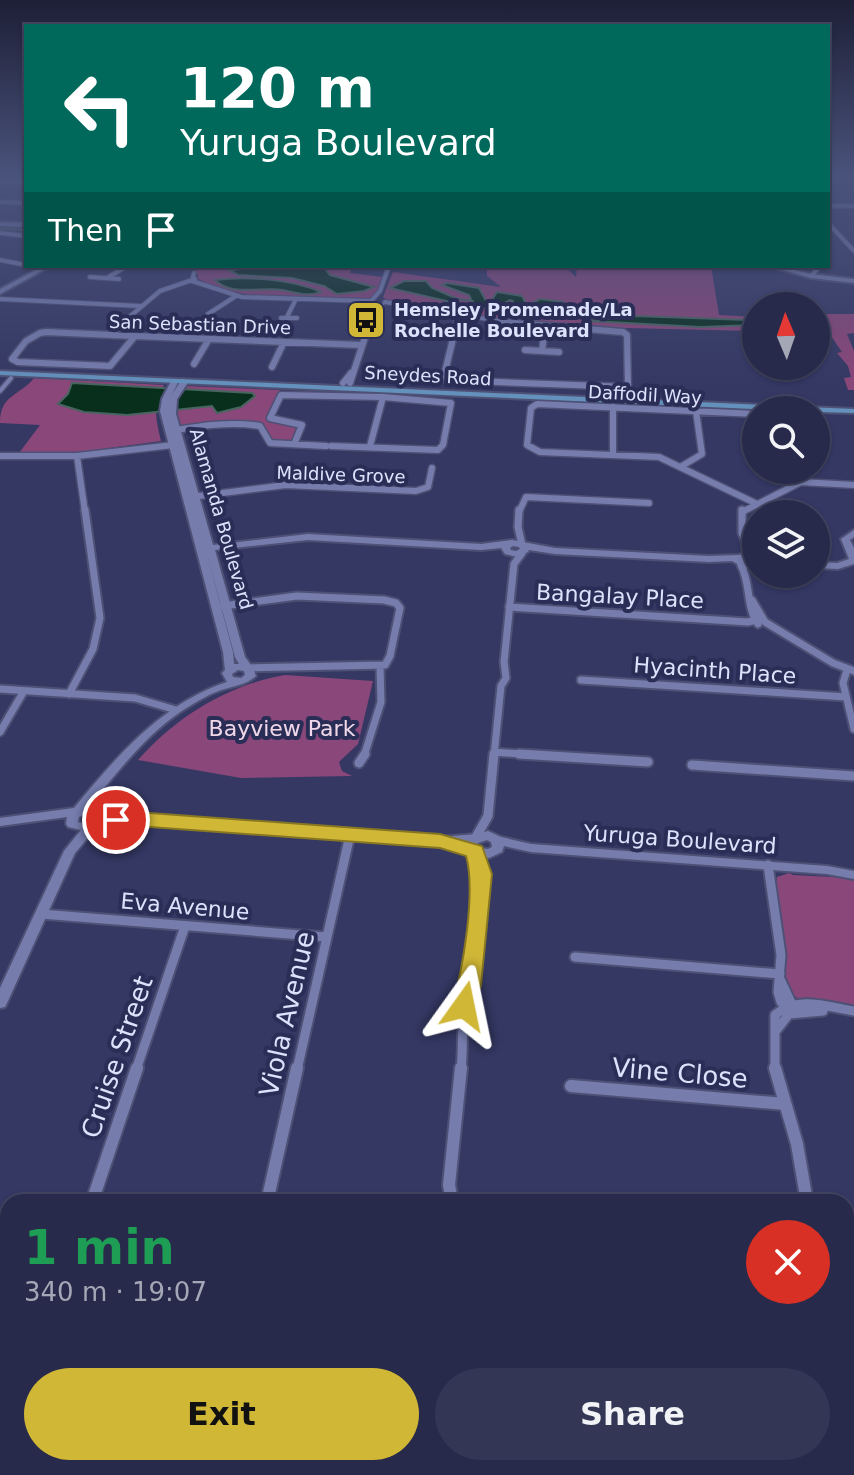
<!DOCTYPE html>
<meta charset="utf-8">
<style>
body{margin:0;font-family:"DejaVu Sans",sans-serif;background:#333654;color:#f1f3f6;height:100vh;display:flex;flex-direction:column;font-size:30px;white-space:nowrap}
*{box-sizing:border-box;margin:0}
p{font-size:26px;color:#a4a7b5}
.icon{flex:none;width:44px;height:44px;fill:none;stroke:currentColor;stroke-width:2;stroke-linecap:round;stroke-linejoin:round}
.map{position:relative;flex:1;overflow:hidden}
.sheet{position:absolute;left:0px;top:1194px;width:854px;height:282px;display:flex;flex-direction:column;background:#272a4a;border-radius:24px 24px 0 0;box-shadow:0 2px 6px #0004,0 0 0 2px #434662}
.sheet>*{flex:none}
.banner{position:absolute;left:24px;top:24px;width:806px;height:244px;border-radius:0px;box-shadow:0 2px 6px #0004,0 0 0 2px #434662;background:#00695c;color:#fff;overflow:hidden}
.needle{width:52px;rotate:358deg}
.buttons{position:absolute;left:742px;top:292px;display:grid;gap:16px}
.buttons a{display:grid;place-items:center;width:88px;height:88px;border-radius:50%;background:#272a4a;box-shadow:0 2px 6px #0004,0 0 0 2px #434662;font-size:40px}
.pin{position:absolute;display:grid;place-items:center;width:68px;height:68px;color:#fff;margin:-34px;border:4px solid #fff;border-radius:50%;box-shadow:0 2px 8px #0007}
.me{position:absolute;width:88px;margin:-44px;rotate:12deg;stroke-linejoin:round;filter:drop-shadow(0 0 6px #0008)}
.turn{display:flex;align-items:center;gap:28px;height:168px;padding:0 24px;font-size:36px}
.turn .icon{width:104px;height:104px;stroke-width:2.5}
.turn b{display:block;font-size:56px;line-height:68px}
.then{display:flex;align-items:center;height:76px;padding:0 24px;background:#0003;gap:16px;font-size:30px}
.round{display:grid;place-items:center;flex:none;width:84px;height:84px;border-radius:42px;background:#333654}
.summary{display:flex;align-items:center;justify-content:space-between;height:136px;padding:0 24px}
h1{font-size:48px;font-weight:600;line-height:60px;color:#1e9e55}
.button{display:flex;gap:16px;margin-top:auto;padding:16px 24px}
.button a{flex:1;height:92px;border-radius:48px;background:#d0b736;color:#111;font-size:32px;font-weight:600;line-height:92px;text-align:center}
.button a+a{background:#333654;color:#f1f3f6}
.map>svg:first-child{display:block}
.green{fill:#8a4779}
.water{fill:#072f1c;stroke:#47655f;stroke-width:2}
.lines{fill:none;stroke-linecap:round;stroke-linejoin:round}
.stream{stroke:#47655f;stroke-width:2}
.pedestrian-casing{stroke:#4e5175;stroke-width:7}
.minor-far4-casing{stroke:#4e5175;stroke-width:6}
.minor-far3-casing{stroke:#4e5175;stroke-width:9}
.minor-far2-casing{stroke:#4e5175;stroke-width:11}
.minor-far1-casing{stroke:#4e5175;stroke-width:13}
.minor-casing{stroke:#4e5175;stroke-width:16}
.tertiary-casing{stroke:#4e5175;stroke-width:4}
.secondary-casing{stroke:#4e5175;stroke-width:4}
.pedestrian{stroke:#767dad;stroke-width:4}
.minor-far4{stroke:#767dad;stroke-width:4}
.minor-far3{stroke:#767dad;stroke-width:6}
.minor-far2{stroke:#767dad;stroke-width:7}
.minor-far1{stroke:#767dad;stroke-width:9}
.minor{stroke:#767dad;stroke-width:12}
.tertiary{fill:#767dad;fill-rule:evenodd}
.secondary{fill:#6490bc;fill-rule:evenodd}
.route{fill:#d0b736;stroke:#877723;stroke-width:2}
.labels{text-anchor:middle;stroke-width:8;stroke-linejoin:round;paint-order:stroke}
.far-poi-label{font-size:18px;font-weight:bold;fill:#dde2fc;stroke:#2a2e57;text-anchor:start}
.far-street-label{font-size:18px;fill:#dde2fc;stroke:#2a2e57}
.street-label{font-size:22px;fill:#dde2fc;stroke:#2a2e57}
.park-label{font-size:22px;fill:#f0d8e8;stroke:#2a2e57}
.near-street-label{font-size:26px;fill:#dde2fc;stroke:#2a2e57}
</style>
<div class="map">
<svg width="854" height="1475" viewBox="0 0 854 1475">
<rect width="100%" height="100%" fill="#343863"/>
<path class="green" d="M188 266H352L350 273 383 277 376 296 367 300C311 298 249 304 198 279V275Z
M487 266H564L576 277 577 266H711L719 315 756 317V331L538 326 390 302 383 297 393 272 501 287 487 276Z
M816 314H854V333L847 334 854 351V390H848L844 378 851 377 848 366 837 353 842 352 829 333H816Z
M34 378 164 385C152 405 156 419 161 441L80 452 19 453 40 425 0 423C0 394 20 396 34 378Z
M185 386 280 390 267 419 299 427 290 442 270 441 263 427 179 425 174 406Z
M285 675 373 681 358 744 339 762 342 771 352 776 241 778 138 760C176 717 227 685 285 675Z
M789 873 793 875 854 878V1007L800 1000 792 994 787 986 776 884 777 877Z"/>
<path class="water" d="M252 266H323L330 275 374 287 364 291 337 294 324 286 292 278 238 275 230 271Z
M215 280C247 276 291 279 321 292 308 297 296 293 283 290 262 286 232 297 215 280Z
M404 281H426L432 288 460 300 455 303 390 288Z
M447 283 479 288 486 301H491L497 292 522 296 527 306 540 299 564 302 545 308 544 314 549 318 512 312 513 301 510 300 495 308H475L469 295 442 285Z
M634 316 748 320 754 325 701 327 590 321Z
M72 383 252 393 255 396 241 407 217 413 212 406 127 415 84 412 58 404 68 394Z"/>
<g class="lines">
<path class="stream" d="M0 229 26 230
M457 299 473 301"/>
<g class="pedestrian-casing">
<path id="pedestrian" d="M0 391 11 378"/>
</g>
<g class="minor-far4-casing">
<path id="minor-far4" d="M0 182 26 183
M0 202 26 203
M828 206H854
M828 223 854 251
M0 233 26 236
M0 260 26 265
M194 273 192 281 242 297 370 301
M811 276 820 266
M90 277 119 279
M107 278 127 266
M0 299 140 306
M372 300 380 291 389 266
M385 302 462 315
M208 314 236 296
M462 315 520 324
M287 317 296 299
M281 318H297
M121 324 160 291 195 279
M369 324 372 315 382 305
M456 324 462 315"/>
</g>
<g class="minor-far3-casing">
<path id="minor-far3" d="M457 322 444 376 446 380 628 387 627 335 623 332 502 322
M40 333 46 332 135 336 110 366 18 362 12 359 26 341Z
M112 335 123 322
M135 336 361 345
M525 350 559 352
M542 351 545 327
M194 364 209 339
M272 367 284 342
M343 383 351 373
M350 383 370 322
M613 407V454
M170 431C200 426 230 421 260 426L270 443 326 446
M295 442 302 425 270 418 281 395 383 397
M331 446 438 450 443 445 451 403 383 397 370 446
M0 456H77L173 445
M77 456 85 512
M682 466 702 454 696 411
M793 470 801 482
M191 497 286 485 416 491 428 487 432 468
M755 503 659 457 540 452 527 445 531 408 537 404 756 414
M519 512 526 497 649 503
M742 512 801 482 854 485"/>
</g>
<g class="minor-far2-casing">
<path id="minor-far2" d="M519 510 518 527 522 545
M742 510V533L752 557
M741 565C751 584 746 607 758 624
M752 600 765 622 833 663 854 671
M223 606 297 596 384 600 396 603 400 608 390 656 385 665 248 668
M509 607 748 622 760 619
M847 670 843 683 854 729
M581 680 846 697
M0 689 135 698 176 710
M69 694 93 649 100 618 85 510
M0 732 24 691
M494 752 550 756
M364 756 381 702 380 667
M494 756 501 686 506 678 504 662 514 564 522 553"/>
</g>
<g class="minor-far1-casing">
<path id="minor-far1" d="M519 754 648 762
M359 763 365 754
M692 765 854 776
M476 837 488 816 494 754
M768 865 781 955 778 992 781 1002 795 1013
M41 914 326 937
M575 957 780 974
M780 979 793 1007
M469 1022 482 874 477 852
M775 1032 789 1014 823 1011
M136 1070 185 926
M297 1070 350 835
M461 1070C464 1042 460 1010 470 985
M775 1070V1015C797 995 828 1007 854 1011"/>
</g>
<g class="minor-casing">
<path id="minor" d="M775 1068 797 1144 807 1202
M571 1086 785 1104
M92 1202 137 1068
M267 1202 297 1068
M452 1202 449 1185 461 1068
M846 1277 854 1279
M0 1349 8 1350
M412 1468V1475
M824 1468 854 1473"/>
</g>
<g class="tertiary-casing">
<path id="tertiary" d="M0 222 26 223V227L0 226Z
M43 266H51L0 294V289Z
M768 266H778L811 274 854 279V283L811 278Z
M172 379 179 381 171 396 182 379 189 381 177 399 176 414 213 545 308 534 481 544 512 540 555 548 709 556 739 555 745 553 756 558V566L746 569 732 561 709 562 555 554 529 550 528 552 517 557 505 554 501 548 481 550 308 540 215 550 245 657 253 668 256 676C245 686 230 686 216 692 208 695 200 700 193 704 151 728 121 768 90 805L136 815 440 837 477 834 488 831 501 837 531 844 827 866 854 871V879L827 874 531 852 504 846 502 852 489 858 471 854 465 846V843L440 845 136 823 104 817 102 824 98 826 75 853 7 1003 5 1007 0 1008V988L64 851 81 830 68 827 66 824 67 817 0 826V818L74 808C117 756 161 704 227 682L222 673 225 670 223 652 160 411 162 399ZM513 546 519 547 520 549 516 551 511 550 510 548ZM206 551 235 657 239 664H234L233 652ZM238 670 244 671 245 675 241 678 233 677 232 674ZM88 813 92 814V819L82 823 78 822 79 817ZM487 840 491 842 492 847 488 849 479 848 477 845 478 843Z
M854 530V537L850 540 854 548V564L838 569 816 568V562L837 563 849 559 841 539Z"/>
</g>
<g class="secondary-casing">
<path id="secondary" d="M0 371 854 409V413L816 412V410H776L0 375Z"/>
</g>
<use href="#pedestrian" class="pedestrian"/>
<use href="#minor-far4" class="minor-far4"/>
<use href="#minor-far3" class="minor-far3"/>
<use href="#minor-far2" class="minor-far2"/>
<use href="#minor-far1" class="minor-far1"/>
<use href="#minor" class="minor"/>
<use href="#tertiary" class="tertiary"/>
<use href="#secondary" class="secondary"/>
</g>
<linearGradient id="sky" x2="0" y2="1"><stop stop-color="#1d1f36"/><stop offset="0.46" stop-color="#4a537c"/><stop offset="1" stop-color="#4a537c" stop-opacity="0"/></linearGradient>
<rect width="854" height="384" fill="url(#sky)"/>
<path class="route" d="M136 812 440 834 482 846 492 874 481 985 472 1013 464 1015 456 1013 452 1006C463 970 476 891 466 856L440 848 136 826 116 827 107 820 116 814Z"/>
<defs>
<g id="bus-square" transform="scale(2)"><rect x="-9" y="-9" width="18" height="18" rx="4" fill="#d0b736" stroke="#2a2e57"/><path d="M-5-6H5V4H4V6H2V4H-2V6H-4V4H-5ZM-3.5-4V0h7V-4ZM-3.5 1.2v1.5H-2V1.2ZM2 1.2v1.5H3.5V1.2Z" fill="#111"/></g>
</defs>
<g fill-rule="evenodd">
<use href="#bus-square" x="366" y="320"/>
</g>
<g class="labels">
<g class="far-poi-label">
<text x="394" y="316">Hemsley Promenade/La<tspan x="394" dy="21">Rochelle Boulevard</tspan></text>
</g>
<g class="far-street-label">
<text transform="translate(200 325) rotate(2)" y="6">San Sebastian Drive</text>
<text transform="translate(428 376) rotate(3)" y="6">Sneydes Road</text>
<text transform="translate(645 395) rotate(3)" y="6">Daffodil Way</text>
<text transform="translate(341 475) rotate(2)" y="6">Maldive Grove</text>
<text transform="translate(221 519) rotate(74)" y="6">Alamanda Boulevard</text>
</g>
<g class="street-label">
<text transform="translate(620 596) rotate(3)" y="8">Bangalay Place</text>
<text transform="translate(715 670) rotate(4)" y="8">Hyacinth Place</text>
<text transform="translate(680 839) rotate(4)" y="8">Yuruga Boulevard</text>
<text transform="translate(185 906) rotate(5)" y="8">Eva Avenue</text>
</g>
<g class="park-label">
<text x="282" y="736">Bayview Park</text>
</g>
<g class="near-street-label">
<text transform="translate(287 1014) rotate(-77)" y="9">Viola Avenue</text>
<text transform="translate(117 1057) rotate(-71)" y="9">Cruise Street</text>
<text transform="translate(680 1073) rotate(5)" y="9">Vine Close</text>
</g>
</g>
</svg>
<div class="buttons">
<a><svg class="needle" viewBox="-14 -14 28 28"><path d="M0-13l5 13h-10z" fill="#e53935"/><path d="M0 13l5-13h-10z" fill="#a4a7b5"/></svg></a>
<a><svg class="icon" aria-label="search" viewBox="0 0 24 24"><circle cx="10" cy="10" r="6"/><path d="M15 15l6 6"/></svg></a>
<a><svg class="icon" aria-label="layers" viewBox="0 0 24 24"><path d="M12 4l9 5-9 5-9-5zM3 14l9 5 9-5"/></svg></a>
</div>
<div class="pin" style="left:116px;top:820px;background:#d93025"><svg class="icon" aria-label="arrive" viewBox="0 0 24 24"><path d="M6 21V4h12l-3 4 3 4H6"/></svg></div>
<svg class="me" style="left:464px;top:1006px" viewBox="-20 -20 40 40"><path d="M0-17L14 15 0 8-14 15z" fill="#d0b736" stroke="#fff" stroke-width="4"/></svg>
<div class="banner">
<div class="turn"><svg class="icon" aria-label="left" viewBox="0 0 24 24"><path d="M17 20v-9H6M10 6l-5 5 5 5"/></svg><div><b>120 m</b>Yuruga Boulevard</div></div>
<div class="then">Then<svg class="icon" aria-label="arrive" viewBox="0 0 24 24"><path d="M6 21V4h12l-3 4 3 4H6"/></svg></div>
</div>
<section class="sheet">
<div class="summary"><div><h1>1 min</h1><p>340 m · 19:07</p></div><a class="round" style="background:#d93025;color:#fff"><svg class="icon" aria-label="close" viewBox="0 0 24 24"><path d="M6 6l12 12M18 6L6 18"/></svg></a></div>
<div class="button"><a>Exit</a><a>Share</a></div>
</section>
</div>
